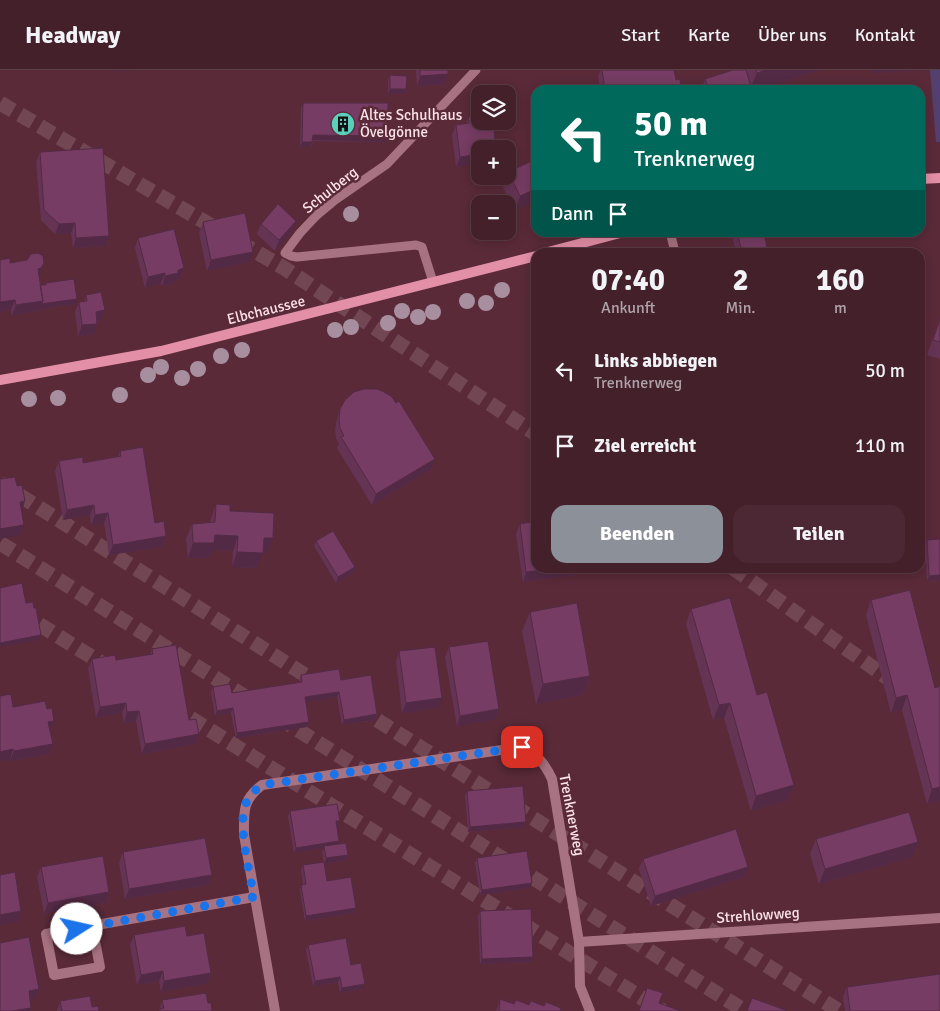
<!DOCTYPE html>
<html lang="de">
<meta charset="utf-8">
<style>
body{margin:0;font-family:Signika,sans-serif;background:#4b2833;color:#f1f3f6;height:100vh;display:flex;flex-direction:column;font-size:19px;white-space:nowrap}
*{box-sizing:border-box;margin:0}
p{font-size:16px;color:#afa3a9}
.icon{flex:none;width:28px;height:28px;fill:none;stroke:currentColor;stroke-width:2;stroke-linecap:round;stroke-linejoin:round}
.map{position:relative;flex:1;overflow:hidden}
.side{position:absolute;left:531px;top:178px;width:394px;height:325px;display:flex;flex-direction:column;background:#44202b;border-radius:15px;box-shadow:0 2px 12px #0003,0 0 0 1px #5c3e47}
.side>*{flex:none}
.banner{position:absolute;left:531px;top:15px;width:394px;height:152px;border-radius:15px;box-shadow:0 2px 12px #0003,0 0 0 1px #5c3e47;background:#00695c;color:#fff;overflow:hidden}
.tools{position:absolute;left:471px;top:15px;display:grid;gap:10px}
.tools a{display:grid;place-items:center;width:45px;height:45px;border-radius:10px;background:#44202b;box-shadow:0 2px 12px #0003,0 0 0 1px #5c3e47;font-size:25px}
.pin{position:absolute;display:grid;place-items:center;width:42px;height:42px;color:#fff;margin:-21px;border-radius:10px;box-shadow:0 2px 8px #0006}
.me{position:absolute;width:55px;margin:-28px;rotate:80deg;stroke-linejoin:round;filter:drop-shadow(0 0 4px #0008)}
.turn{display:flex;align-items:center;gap:18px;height:105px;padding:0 20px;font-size:22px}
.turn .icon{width:65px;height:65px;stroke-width:2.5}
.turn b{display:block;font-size:35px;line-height:42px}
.then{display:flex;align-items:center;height:48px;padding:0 20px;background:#0003;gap:10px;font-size:19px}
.eta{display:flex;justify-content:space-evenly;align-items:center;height:85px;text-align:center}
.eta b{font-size:30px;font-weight:800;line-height:35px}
.button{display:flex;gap:10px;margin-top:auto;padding:10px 20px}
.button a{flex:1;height:58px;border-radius:15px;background:#8c9099;color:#fff;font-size:20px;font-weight:800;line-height:58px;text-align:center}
.button a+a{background:#4b2833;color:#f1f3f6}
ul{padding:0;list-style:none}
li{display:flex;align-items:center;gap:15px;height:75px;padding:0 20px}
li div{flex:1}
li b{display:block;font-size:19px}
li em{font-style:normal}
header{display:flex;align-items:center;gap:30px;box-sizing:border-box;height:70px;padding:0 25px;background:#44202b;border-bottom:1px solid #5c3e47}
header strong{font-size:24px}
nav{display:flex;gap:28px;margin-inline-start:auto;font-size:18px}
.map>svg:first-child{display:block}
.green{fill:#53406f}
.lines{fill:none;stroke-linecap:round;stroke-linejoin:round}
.highway-tunnel{stroke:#724653;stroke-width:15;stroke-dasharray:15 8;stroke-linecap:butt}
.lane{stroke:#a77281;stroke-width:9}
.street{stroke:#a77281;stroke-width:10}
.secondary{stroke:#e38fa7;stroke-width:10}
.tree{fill:#a88f9f}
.wall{fill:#653455}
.shaded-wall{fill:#532a45}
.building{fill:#763c63;stroke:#532a45}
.route{stroke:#1a73e8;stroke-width:9;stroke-dasharray:0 16.2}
.labels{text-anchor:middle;stroke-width:5;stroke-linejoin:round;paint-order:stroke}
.poi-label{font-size:15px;fill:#fbe2e8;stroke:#5a2a39;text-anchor:start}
.street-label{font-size:15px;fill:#fbe2e8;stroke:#5a2a39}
</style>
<header>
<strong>Headway</strong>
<nav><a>Start</a><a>Karte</a><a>Über uns</a><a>Kontakt</a></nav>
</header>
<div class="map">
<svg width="940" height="941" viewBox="0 0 940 941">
<rect width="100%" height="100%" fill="#5a2a39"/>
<path class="green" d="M930 0H940V72H936Z"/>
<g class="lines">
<path class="highway-tunnel" d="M0 33 284 198 536 364
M0 413 321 615
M0 473 255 633
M733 498 896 614
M0 530 111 599
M171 636 663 941
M358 638 839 941
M279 648 745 941"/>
<path class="lane" d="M670 162 675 182
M433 212 422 177 416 175 297 187 291 186 285 183 300 163 317 145 335 130 387 94 476 0"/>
<path class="street" d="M92 856 100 897 54 905 46 864 254 827
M579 872 940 848
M275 941 244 765C244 742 242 730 262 715L522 677C538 686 544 692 552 709L579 872 580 916 590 941"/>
<path class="secondary" d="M920 109 940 108
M548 182 624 162
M0 310 161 281 536 186"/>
</g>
<g class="tree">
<circle cx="351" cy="144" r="8"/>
<circle cx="502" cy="220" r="8"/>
<circle cx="467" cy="231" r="8"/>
<circle cx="486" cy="233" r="8"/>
<circle cx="402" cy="241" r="8"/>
<circle cx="433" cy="242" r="8"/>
<circle cx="418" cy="247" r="8"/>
<circle cx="388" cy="253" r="8"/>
<circle cx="351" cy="257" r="8"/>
<circle cx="335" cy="260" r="8"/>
<circle cx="242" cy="280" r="8"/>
<circle cx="221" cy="286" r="8"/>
<circle cx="161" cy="297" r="8"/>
<circle cx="198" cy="299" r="8"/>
<circle cx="148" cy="305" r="8"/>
<circle cx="182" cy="308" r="8"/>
<circle cx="120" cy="325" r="8"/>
<circle cx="58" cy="328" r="8"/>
<circle cx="29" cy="329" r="8"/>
</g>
<path class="wall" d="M416 0H448L444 14 417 16Z
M601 0H674L676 10 681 20H600L598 6Z
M733 0H820L757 20H705L703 14 705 9Z
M390 5 406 19 405 24H388V10Z
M303 33 385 72 313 71 311 77H300L301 38Z
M468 47 480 79V94L456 97 452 65 456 55 466 54Z
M40 82 109 166 106 176 73 178 71 163 55 164 41 150 36 92Z
M536 89 515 141 503 117 508 102Z
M203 152 249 192 207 201 199 163Z
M261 154 292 161 275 181 257 164Z
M733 162H764L766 182H736L732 166Z
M138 168 184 198 181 208 176 210 175 213 162 216 161 213 145 218 135 178Z
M0 190 10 193H44L39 205 40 215H45L46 213 75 234 40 239 39 241 12 245 11 240 0 242Z
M86 225 101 250 97 251V254L94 264 78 266 75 242 79 232 84 231Z
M940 248V289L927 285Z
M340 339 435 389 431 399 372 435 337 378 339 373 336 368 335 359 337 349Z
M120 381 155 453 166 466 162 477 109 485 104 453 91 455 90 445 63 450 55 401 59 391 83 393 118 387Z
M216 434 230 441 268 483H263L257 498 232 497 233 481 212 480 209 488H188L186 469 192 454 210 452Z
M520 454 536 498H578L575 505 523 512 516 464Z
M927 470 940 510 927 511 925 475Z
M316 471 355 497 353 503 336 513 314 476Z
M910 520 940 731 927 734 902 640 891 643 866 545 871 530Z
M691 539 757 625 788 730 751 741 724 648 713 650 686 554Z
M530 542 590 606 583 625 536 634 522 561Z
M449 577 495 649 457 656 445 587Z
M152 579 189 650 195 674 142 684 136 651 124 653 122 643 96 648 88 599 92 589 116 590 150 585Z
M399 581 438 638 402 643 396 591Z
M301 605 341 610 377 644 375 650 342 655 337 627 306 632 307 657 236 668 231 643 215 646 211 622 213 617 232 623 300 612 299 610Z
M13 637 50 661 49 684 10 691Z
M467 721 524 757 468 762 465 726Z
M290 741 340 751 338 756H336L339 771 337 774 348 785 346 790 324 794 322 782 324 778 294 783 288 746Z
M816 769 918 772 913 787 819 814 810 784Z
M123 782 208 815 125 829 119 793Z
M477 788 530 818 480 825 475 793Z
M643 789 748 797 744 807 651 836 639 799Z
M303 795 327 811 356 838 354 843 305 851 300 821 301 815H303L301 800Z
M41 797 109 822 106 833 44 843 37 807Z
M480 841 531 892 480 894 478 846Z
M134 865 187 866 211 903 207 913 161 922 159 911 137 915 130 875Z
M308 875 351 895 363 919 340 923 338 912 313 916 306 880Z
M847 917 940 941H845L843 927Z
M500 929 514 934 544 936 560 941H496Z
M162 930 208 933 212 941H159Z
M60 931 92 937 99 941H57Z"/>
<path class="shaded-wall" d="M113 0H136L113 2Z
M766 0H820L757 20H742L751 17 757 3Z
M872 0H926L871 3Z
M448 4 444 14 417 16 420 6Z
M390 19H406L405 24H388Z
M313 65 387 66 385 72 312 70Z
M302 72H312L311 77H300Z
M480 84V94L456 97 460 87Z
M536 119V131L515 141 520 126Z
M296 151 292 161 275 181 279 170Z
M75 153 71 163 55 164 59 154Z
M109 166 106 176 73 178 76 168Z
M767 178 766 182H749Z
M253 182 249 192 207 201 211 190Z
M44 193 40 203 37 208 38 199Z
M184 198 181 208 176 210 175 213 162 216 165 206 178 200Z
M165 203 161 213 145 218 148 207Z
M77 229 75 234 40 239 39 241 12 245 16 235 43 231Z
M15 230 11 240 0 242V232Z
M105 240 101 250 92 252 96 242Z
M97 254 94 264 78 266 82 255Z
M435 389 431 399 372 435 376 424Z
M25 431 22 441 20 432Z
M94 435 90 445 63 450 67 440Z
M108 443 104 453 91 455 95 445Z
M24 455 20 465 0 469V459Z
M215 465 238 466 233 481 212 480 209 488H188L193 473Z
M166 466 162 477 109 485 113 475Z
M264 468H273L268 483H258Z
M237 482 263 483 257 498 232 497Z
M355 497 353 503 336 513 338 507Z
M560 498H578L575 505 523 512 526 502Z
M940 505V510L927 511 929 506Z
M41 565 39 570 0 577V573Z
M590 606 583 625 536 634 543 614Z
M339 622 337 627 303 633 305 627Z
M907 625 902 640 891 643 896 628Z
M442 628 438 638 402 643 406 633Z
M126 633 122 643 96 648 100 637Z
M730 633 724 648 713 650 719 635Z
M233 638 231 643 215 646 217 641Z
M499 639 495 649 457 656 460 646Z
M139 641 136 651 124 653 127 642Z
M377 644 375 650 342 655 344 650Z
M54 651 50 661 48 652Z
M309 652 307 657 236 668 237 663Z
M199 664 195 674 142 684 145 674Z
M53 674 49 684 10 691 14 681Z
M13 679 10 690 0 691V682Z
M794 715 788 730 751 741 756 726Z
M940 717V731L927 734 932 719Z
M336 751H340L338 756H334Z
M526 752 524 757 468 762 470 757Z
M339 771 337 776H324V778L294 783 296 778Z
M918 772 913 787 819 814 825 799Z
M348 785 346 790 324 794 326 788Z
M748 797 744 807 651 836 655 826Z
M212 805 208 815 125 829 129 819Z
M532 813 530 818 480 825 482 820Z
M109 822 106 833 44 843 48 833Z
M356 838 354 843 305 851 306 846Z
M21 841 18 852 0 855V845Z
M533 887 531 892 480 894 482 889Z
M163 901 159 911 137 915 141 905Z
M211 903 207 913 161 922 164 911Z
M340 907 338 912 313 916 315 911Z
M365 914 363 919 340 923 342 918Z
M39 919 35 929 25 931 29 921Z
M31 938 30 941H12Z"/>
<path class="building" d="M420 0H448V4L420 6Z
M602 0H674L676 10 680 9 681 20H605Z
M733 0H746L751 17 742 20H709L705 9Z
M756 0H766L757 3Z
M390 5 407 6 406 19H390Z
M303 33H388L387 66 313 65 312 72H302Z
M480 45V51H493L496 79H480V84L460 87 456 55 469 53 468 47Z
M103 78 109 166 76 168 75 153 59 154 44 140 40 82Z
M536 89V119L520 126 508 102Z
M278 134 296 151 279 170 261 154Z
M245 143 253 182 211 190 203 152Z
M174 159 184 198 178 200V203L165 206V203L148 207 138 168Z
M737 162H764L767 178 749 182H742Z
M38 183 43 186 44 193 41 198 38 199 43 231 16 235 15 230 0 232V190L10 188V193L27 190 31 184Z
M74 209 77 229 41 234 43 231 40 215H46V213Z
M101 222 105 240 96 242 97 254 82 255 79 232 87 231 86 225Z
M940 249V272L933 270Z
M364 319H377L384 322 391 326 396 333 399 331 435 389 376 424 341 367 344 366 340 358 339 349 340 339 345 330 354 322Z
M143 377 155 453 164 451 166 466 113 475 108 443 95 445 94 435 67 440 59 391 83 387V393L121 386 120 381Z
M15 407 17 416 22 415 25 431 20 432 24 455 0 459V409Z
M216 434 230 435V441L274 443 273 468H264L263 483 237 482 238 466 215 465 214 473H193L192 454 215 452Z
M536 451V498H560L526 502 520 454Z
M333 461 355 497 338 507 316 471Z
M940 469V505L929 506 927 470Z
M22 513 26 533 33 532 34 538H36L41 565 0 573V518Z
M910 520 935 618 940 616V717L932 719 907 625 896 628 871 530Z
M730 528 757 625 767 622 794 715 756 726 730 633 719 635 691 539Z
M577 533 590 606 543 614 530 542Z
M488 571 499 639 460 646 449 577Z
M176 575 189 650 196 649 199 664 145 674 139 641 127 642 126 633 100 637 92 589 115 585 116 590 153 584 152 579Z
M435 577 442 628 406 633 399 581Z
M339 599 341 610 371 605 377 644 344 650 339 622 305 627 309 652 237 663 233 638 217 641 213 617 230 614 232 623 302 612 301 605Z
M11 624 13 637 45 631 47 639 52 638 54 651 48 652 53 674 14 681 13 679 0 682V626Z
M523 716 526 752 470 757 467 721Z
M337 734 340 751H336L339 771 296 778 290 741Z
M909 742 918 772 825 799 816 769Z
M736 759 748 797 655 826 643 789Z
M205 768 212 805 129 819 123 782Z
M346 773 348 785 326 788 324 776Z
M527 781 532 813 482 820 477 788Z
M103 786 109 822 48 833 41 797Z
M324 792 327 811 351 807 356 838 306 846 301 815 306 814 303 795Z
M15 802 21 841 0 845V805Z
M531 839 533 887 482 889 480 841Z
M185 856 187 866 204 863 211 903 164 911 163 901 141 905 134 865Z
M29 867 39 919 29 921 31 938 12 941H0V873Z
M346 868 351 895 361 893 365 914 342 918 340 907 315 911 308 875Z
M940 904V941H850L847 917Z
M647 918 663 923 659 933 681 941H639Z
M206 923 208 933H211L212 941H160V939L164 938 162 930Z
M90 926 92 937 98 936 99 941H62L60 931Z
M752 928 788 941H747Z
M500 929 514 934 516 930 529 935 531 931 544 936 546 932 561 938 560 941H499Z"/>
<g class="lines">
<path class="route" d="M77 859 254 827C250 805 238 756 245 736 248 726 254 721 262 715L522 677"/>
</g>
<defs>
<g id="building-disc" transform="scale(1.25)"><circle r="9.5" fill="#5bcebc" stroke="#5a2a39"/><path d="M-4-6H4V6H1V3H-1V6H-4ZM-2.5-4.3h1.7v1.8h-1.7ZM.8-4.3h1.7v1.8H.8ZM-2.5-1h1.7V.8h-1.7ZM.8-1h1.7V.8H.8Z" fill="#111"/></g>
</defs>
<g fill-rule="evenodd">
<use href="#building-disc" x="343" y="54"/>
</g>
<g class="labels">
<g class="poi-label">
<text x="360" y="50">Altes Schulhaus<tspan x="360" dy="17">Övelgönne</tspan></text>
</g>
<g class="street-label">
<text transform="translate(330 120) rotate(-38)" y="5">Schulberg</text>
<text transform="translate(266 240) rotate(-14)" y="5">Elbchaussee</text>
<text transform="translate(572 745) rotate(79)" y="5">Trenknerweg</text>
<text transform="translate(758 845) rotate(-4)" y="5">Strehlowweg</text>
</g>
</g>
</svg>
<div class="tools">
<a><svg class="icon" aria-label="layers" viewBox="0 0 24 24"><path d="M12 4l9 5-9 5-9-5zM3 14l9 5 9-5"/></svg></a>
<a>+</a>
<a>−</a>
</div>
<div class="pin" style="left:522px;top:677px;background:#d93025"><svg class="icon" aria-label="arrive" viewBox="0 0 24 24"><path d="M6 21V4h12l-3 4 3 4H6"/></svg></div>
<svg class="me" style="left:77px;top:859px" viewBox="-20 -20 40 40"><circle r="19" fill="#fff"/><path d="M0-13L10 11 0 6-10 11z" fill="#1a73e8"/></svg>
<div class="banner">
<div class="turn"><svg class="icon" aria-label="left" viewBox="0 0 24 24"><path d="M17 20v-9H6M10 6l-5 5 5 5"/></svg><div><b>50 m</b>Trenknerweg</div></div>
<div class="then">Dann<svg class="icon" aria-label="arrive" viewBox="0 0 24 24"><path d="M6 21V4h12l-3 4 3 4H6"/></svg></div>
</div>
<section class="side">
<div class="eta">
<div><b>07:40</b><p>Ankunft</p></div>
<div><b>2</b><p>Min.</p></div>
<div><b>160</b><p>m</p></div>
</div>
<ul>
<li><svg class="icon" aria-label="left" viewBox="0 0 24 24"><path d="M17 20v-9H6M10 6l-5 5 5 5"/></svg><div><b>Links abbiegen</b><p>Trenknerweg</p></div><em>50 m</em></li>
<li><svg class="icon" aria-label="arrive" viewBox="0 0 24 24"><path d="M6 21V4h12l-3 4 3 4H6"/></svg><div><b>Ziel erreicht</b></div><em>110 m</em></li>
</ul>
<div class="button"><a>Beenden</a><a>Teilen</a></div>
</section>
</div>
